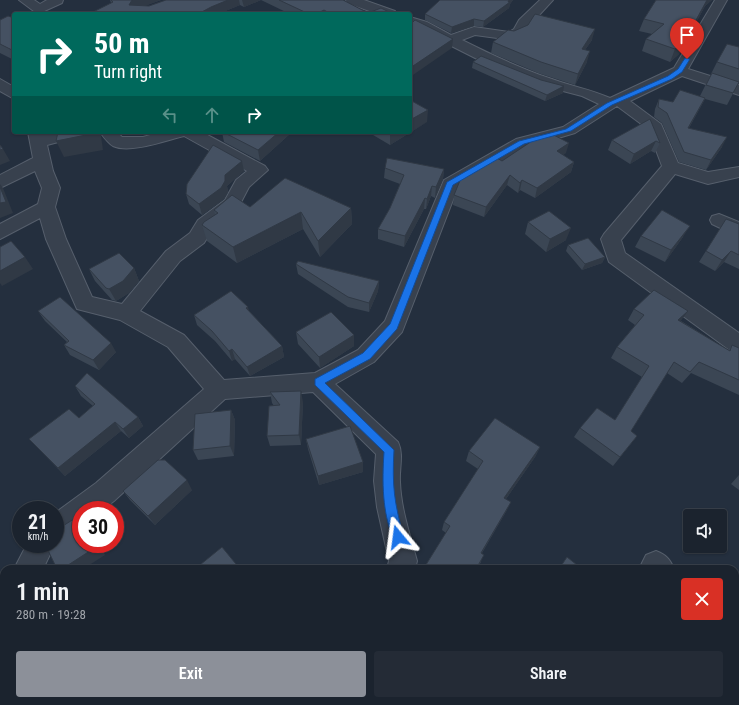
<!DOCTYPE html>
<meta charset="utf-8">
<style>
body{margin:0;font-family:"Roboto Condensed",sans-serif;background:#242b36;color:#f1f3f6;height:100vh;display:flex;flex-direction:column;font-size:15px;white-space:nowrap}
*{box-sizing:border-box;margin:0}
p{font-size:13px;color:#a0a4aa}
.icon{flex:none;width:22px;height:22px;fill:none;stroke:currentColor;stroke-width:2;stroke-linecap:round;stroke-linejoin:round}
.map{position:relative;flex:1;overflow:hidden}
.panel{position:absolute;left:0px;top:565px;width:739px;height:140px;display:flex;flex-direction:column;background:#1b232e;border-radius:12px 12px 0 0;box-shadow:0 1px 3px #0004,0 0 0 1px #39404a}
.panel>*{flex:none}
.hud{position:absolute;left:12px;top:12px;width:400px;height:122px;border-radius:4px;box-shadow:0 1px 3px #0004,0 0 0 1px #39404a;background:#00695c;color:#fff;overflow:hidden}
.controls{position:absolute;left:683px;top:509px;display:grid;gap:8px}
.controls a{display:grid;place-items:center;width:44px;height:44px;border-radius:4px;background:#1b232e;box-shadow:0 1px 3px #0004,0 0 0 1px #39404a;font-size:20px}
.speed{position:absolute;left:12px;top:501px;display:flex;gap:8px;font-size:20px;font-weight:700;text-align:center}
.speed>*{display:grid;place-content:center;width:52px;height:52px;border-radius:50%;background:#1b232e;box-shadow:0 1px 3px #0004,0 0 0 1px #39404a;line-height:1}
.speed small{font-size:10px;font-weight:400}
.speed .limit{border:6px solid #d22;background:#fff;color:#111}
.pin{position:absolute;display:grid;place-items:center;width:34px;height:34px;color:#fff;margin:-41px -17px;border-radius:50% 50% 50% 0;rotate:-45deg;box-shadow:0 0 4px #0007}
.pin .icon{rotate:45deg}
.me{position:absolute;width:44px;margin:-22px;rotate:344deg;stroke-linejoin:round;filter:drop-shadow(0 0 3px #0008)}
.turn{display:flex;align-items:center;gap:14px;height:84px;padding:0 16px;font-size:18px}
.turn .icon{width:52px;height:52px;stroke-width:2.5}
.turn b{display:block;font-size:28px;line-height:34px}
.lanes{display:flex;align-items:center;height:38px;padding:0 16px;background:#0003;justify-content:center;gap:20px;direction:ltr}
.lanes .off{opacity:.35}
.round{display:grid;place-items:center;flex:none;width:42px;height:42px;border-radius:4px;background:#242b36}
.headline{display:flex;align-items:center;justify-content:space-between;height:68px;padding:0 16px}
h1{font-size:24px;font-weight:600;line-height:30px}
.primary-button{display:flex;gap:8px;margin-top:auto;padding:8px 16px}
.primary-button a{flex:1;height:46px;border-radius:4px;background:#8c9099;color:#fff;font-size:16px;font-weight:600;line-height:46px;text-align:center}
.primary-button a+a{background:#242b36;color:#f1f3f6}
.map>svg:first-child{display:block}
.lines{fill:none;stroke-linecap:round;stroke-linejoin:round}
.minor-casing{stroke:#565f6c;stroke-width:2}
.minor{fill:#38414e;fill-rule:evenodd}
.wall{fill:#3b4654}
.shaded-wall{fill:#303945}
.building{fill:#455162;stroke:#303945}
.route{fill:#1a73e8;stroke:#114b97}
</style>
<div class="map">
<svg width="739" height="705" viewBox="0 0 739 705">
<rect width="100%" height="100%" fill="#242f3e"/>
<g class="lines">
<g class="minor-casing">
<path id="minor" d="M19 0H34L40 4 47 0H63L62 3 40 13 35 12Z
M346 0H364L395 11 397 14H378L347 3Z
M540 0H553L530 25 525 34 511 40 475 35 462 40C490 54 519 68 549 78 570 86 590 89 610 98L674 68 715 0H727L688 69 739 85V95L682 76 630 101 661 124 678 163 708 172 739 167V177L708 184 675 174 621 240 625 253 739 333V354L731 351 609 262 601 239 604 234 662 166 648 129 617 106 575 133 528 147 458 187 402 332 374 362 335 384 398 442C404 455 399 468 400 482 401 509 410 535 417 561L415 569H387L389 561 377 507 374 481 376 454 313 392 225 399 114 501 102 510H81V526L64 538 55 542V513L96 483 204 389 168 347 120 320 77 309 46 239 40 218 0 239V224L38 204 42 188 35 171 0 188V175L33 158 28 132H44L45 135 59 132H87L85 135 47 145 53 171 60 188 55 207 66 239 92 297 122 304 166 251 190 233 198 220 225 200 236 180 247 171 184 136C167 140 130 154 113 146 108 143 103 136 100 132H117L122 137H143L161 132H202L265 166 268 170 249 187 238 208 212 230 204 243 180 261 140 311 184 335 224 380 315 373 358 350 385 321 444 180 516 139 563 127 599 104 582 96 540 85 489 65 410 25V17L427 22 451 35 474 27 509 32 514 29 519 20Z
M0 79 14 87V99L0 91Z
M719 214 739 222V237L712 224 710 220 712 216Z
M55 543V544L43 569H14L27 544Z
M656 551C666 555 670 559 674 569H639L646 555Z
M735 619 739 621V653L735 651Z
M4 689V701H28L27 705H0V692Z
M314 701H346L344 705H312Z
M361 701H394L396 705H363Z"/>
</g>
<use href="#minor" class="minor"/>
</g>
<path class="wall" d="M110 0H161L144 6H149L166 0H343L368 13 393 14H290L261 0 244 7 240 5 218 14 111 3Z
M440 0H513L510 4 509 8 483 27 474 26 451 33 425 20V14Z
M656 0H712L705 6 679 54 670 62 642 51 646 39 652 34 639 31 644 19Z
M14 18V60L0 53V20Z
M592 40 585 50 587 62 575 85 538 73 491 53 493 42Z
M739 47V82L727 105 705 99 689 128 722 147 706 170 679 162 662 123 654 117 655 109 659 99 673 102 700 96 717 62Z
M473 62 541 80 563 93 545 101 472 68Z
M650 119 660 143 655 153 651 151 630 164 608 150 612 140Z
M427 122 390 145 368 132H410Z
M222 132H292L260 161 224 142Z
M566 153 563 155 574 162 571 172 535 198 520 190 518 193 507 185 484 217 453 205 454 195Z
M242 161 244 171 227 186 228 192 224 199 202 215 189 204 186 194Z
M385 168 444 169 443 179 435 198 431 196 426 209H424L404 247 378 239V229L390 208 400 184 384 178Z
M250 207 351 208 352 224 320 257 303 229 237 263 207 241 202 225 215 215 214 210Z
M726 219 739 224V269L724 262 715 271 699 262Z
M528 222 566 240 546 252 525 234Z
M641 236 683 237 665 262 635 247Z
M568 245 605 257 602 263 582 270 566 251Z
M296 264 379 281 378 291 369 312 348 307 298 274Z
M134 268 139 281 129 293 116 301 112 300 95 281 89 269Z
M634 309 681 321 728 350 732 345 739 348V395L691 373 682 383 667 373 631 431 637 436 613 466 574 437 580 428 615 420 642 377 611 358 617 347 635 325 628 320Z
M38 311 116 352 99 370 70 355 64 345 67 342 45 321Z
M250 312 282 346 284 357 250 376 235 359 232 361 215 341 197 325 194 315Z
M296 332 354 335V346L320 368 298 344Z
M75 386 138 417 143 426 129 438 121 431 65 476 29 439 79 418 93 406 81 396Z
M270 392 303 402 301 445 270 446 267 436 274 406 272 403Z
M231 410 235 420 234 456 198 460 193 450Z
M306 439 363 462V472L319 485 308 449Z
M540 447 535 457 506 499 507 510 482 553 481 562 477 569H423L446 533 442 530 444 522 478 469 466 461 469 451Z
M739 475V490L731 484Z
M192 490 155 525 130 500 123 491Z
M708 701H735L739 705H713Z"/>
<path class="shaded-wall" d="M132 0H161L134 10 129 5Z
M228 0H239L240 5 218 14H198L211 7Z
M242 0H261L244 7Z
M509 0H513L510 4 509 8 483 27 484 21 508 2Z
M707 0H712L705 6 679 54 670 62 675 49Z
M324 10V14H316Z
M474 19V26L451 33 452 27Z
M595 29 592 40 578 60 582 49Z
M453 39 452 48 410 77V68Z
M590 51 587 62 575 85 578 74Z
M564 86 563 93 545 101 547 95Z
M705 98 700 108 683 138 688 128Z
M428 110 427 122 390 145V132H410V120Z
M96 132H100L101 136 103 150 64 157 56 141Z
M279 132H292L260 161 258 150Z
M727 137 722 147 706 170 711 160Z
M656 141 651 151 630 164 634 154Z
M569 143 566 153 554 161 557 151Z
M3 149 10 161 0 165V150Z
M242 161 244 171 227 186 228 192 224 199 202 215 199 204 225 175Z
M574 162 571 172 535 198 537 188Z
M444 169 443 179 435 198 436 187Z
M510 175 507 185 484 217 486 207Z
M522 180 520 190 518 193 520 183Z
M0 184 3 188 13 213 0 218Z
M432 186 431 196 426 209 427 199Z
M425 198 424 209 404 247 405 236Z
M351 208 352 224 320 257 318 241Z
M301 212 303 229 237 263 233 247Z
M690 226 683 237 665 262 671 250Z
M571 228 566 240 546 252 550 239Z
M731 251 724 262 715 271 722 260Z
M25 257 33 269 2 286 0 283V271Z
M605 257 602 263 582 270 585 264Z
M134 268 139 281 129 293 116 301 109 289Z
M379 281 378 291 369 312V303Z
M248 307 251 317 246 308Z
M688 311 680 322 678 320Z
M354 335V346L320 368 319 357Z
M111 343 116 352 99 370 93 360Z
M282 346 284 357 250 376 247 367Z
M232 349 235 359 232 361 229 351Z
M301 391 303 402 301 445 299 435Z
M231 410 235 420 234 456 230 446Z
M138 417 143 426 129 438 123 429Z
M115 422 121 431 65 476 58 468Z
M540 447 535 457 501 506 504 498Z
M363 462V472L319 485 318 476Z
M187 480 192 490 155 525 148 516Z
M511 502 507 510 477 560 481 553Z
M95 544H99L105 555 83 569H62Z"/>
<path class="building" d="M111 0H133H132L129 5 149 6 166 0H228L211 7 198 14H89L113 2Z
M279 0H343L368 13 381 8 393 14H331L324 10 316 14H309Z
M440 0H509L508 2H510L484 21 474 19 452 27 425 14Z
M656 0H707L684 42 675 49 646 39 664 24 644 19Z
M535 14 595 29 582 49 590 51 578 74 541 62 493 42 508 30 514 31 528 25Z
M8 16 14 18V49L12 50 0 44V20Z
M415 20 453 39 410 68V23L411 24Z
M727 44 739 47V69L717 62Z
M481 56 541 80 564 86 547 95 473 62Z
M712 73 739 82 733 93 706 85Z
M680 90 705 98 688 128 727 137 711 160 684 152 667 113 658 107 659 99 673 102Z
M410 100 428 110 410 120Z
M650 119 660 143 656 141 634 154 612 140Z
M58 132H96V133L56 141Z
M223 132H279L258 150Z
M550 133 569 143 557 151 574 162 537 188 522 180 520 183 510 175 486 207 454 195 461 178 497 158 502 161 541 135Z
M0 145 3 149 0 150Z
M213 145 242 161 225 175V181L221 188 199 204 186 194 187 184Z
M387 158 444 169 436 187 432 186 427 199 425 198 405 236 378 229 390 208 404 175 385 168Z
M285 178 351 208 318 241 301 212 233 247 202 225 204 222 218 213 214 210 232 195 250 207Z
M0 187 6 202 0 203Z
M662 210 690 226 671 250 641 236Z
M549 211 571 228 550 239 528 222Z
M726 219 739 224V255L731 251 722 260 706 251Z
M588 238 605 257 585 264 568 245Z
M11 241 25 257 0 271V247Z
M119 253 134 268 123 281 109 289 106 288 89 269Z
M298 261 379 281 369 303 348 297 296 264Z
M654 290 688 311 678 320 730 351 732 345 739 348V380L699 362 690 372 674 362 631 431 637 436 620 457 580 428 597 408 615 420 649 366 617 347 644 315 634 309Z
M231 291 248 307 246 308 282 346 247 367 232 349 229 351 212 331 194 315Z
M60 297 111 343 93 360 64 345 69 341 38 311Z
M331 312 354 335 319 357 296 332Z
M87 373 138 417 123 429 115 422 58 468 29 439 69 409 79 418 95 404 75 386Z
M301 391 299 435 267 436 269 406 280 405 270 392Z
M231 410 230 446 193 450 195 414Z
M495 418 540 447 504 498 511 502 481 553 484 555 476 569H425L424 568 450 526 444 522 483 461 469 451Z
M350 426 363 462 318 476 306 439Z
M158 460H165L187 480 148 516 123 491Z
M80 515 81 517V544H95L96 547 62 569H57L45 544H55V531Z
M222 547 240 569H195Z
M567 557 582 569H559Z
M735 650 739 653V705H730L725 701H735Z
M428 701H492L491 703 494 705H425Z"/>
<path class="route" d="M685 58 690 59 682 72 672 79 612 105 571 131 524 144 453 185 397 329 370 359 325 383 394 450C392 485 394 503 404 537L402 541 398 543 394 541C382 512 382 482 384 452L315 385V379L363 353 390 324 447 182 519 141 566 129 607 103 668 76 678 69Z"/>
</svg>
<div class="controls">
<a><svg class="icon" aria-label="sound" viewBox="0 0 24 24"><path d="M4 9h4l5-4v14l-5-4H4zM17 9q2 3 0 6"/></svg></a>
</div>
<div class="speed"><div>21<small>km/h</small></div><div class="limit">30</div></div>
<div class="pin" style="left:687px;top:59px;background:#d93025"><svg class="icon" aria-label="arrive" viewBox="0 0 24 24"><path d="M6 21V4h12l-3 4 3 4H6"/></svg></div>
<svg class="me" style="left:398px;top:537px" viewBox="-20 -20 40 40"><path d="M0-17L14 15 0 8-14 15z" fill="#1a73e8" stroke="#fff" stroke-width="4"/></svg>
<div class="hud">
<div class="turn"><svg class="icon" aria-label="right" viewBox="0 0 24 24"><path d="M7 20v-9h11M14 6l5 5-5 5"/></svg><div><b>50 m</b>Turn right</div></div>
<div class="lanes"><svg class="icon off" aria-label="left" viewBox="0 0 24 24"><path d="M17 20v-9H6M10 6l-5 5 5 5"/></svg><svg class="icon off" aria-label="ahead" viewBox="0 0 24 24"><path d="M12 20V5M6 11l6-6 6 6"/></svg><svg class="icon" aria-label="right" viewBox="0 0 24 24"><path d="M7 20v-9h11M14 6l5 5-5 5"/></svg></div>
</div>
<section class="panel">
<div class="headline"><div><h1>1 min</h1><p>280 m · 19:28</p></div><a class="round" style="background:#d93025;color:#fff"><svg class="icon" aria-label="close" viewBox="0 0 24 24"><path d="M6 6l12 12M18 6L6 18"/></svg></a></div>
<div class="primary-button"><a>Exit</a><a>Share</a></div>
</section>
</div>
